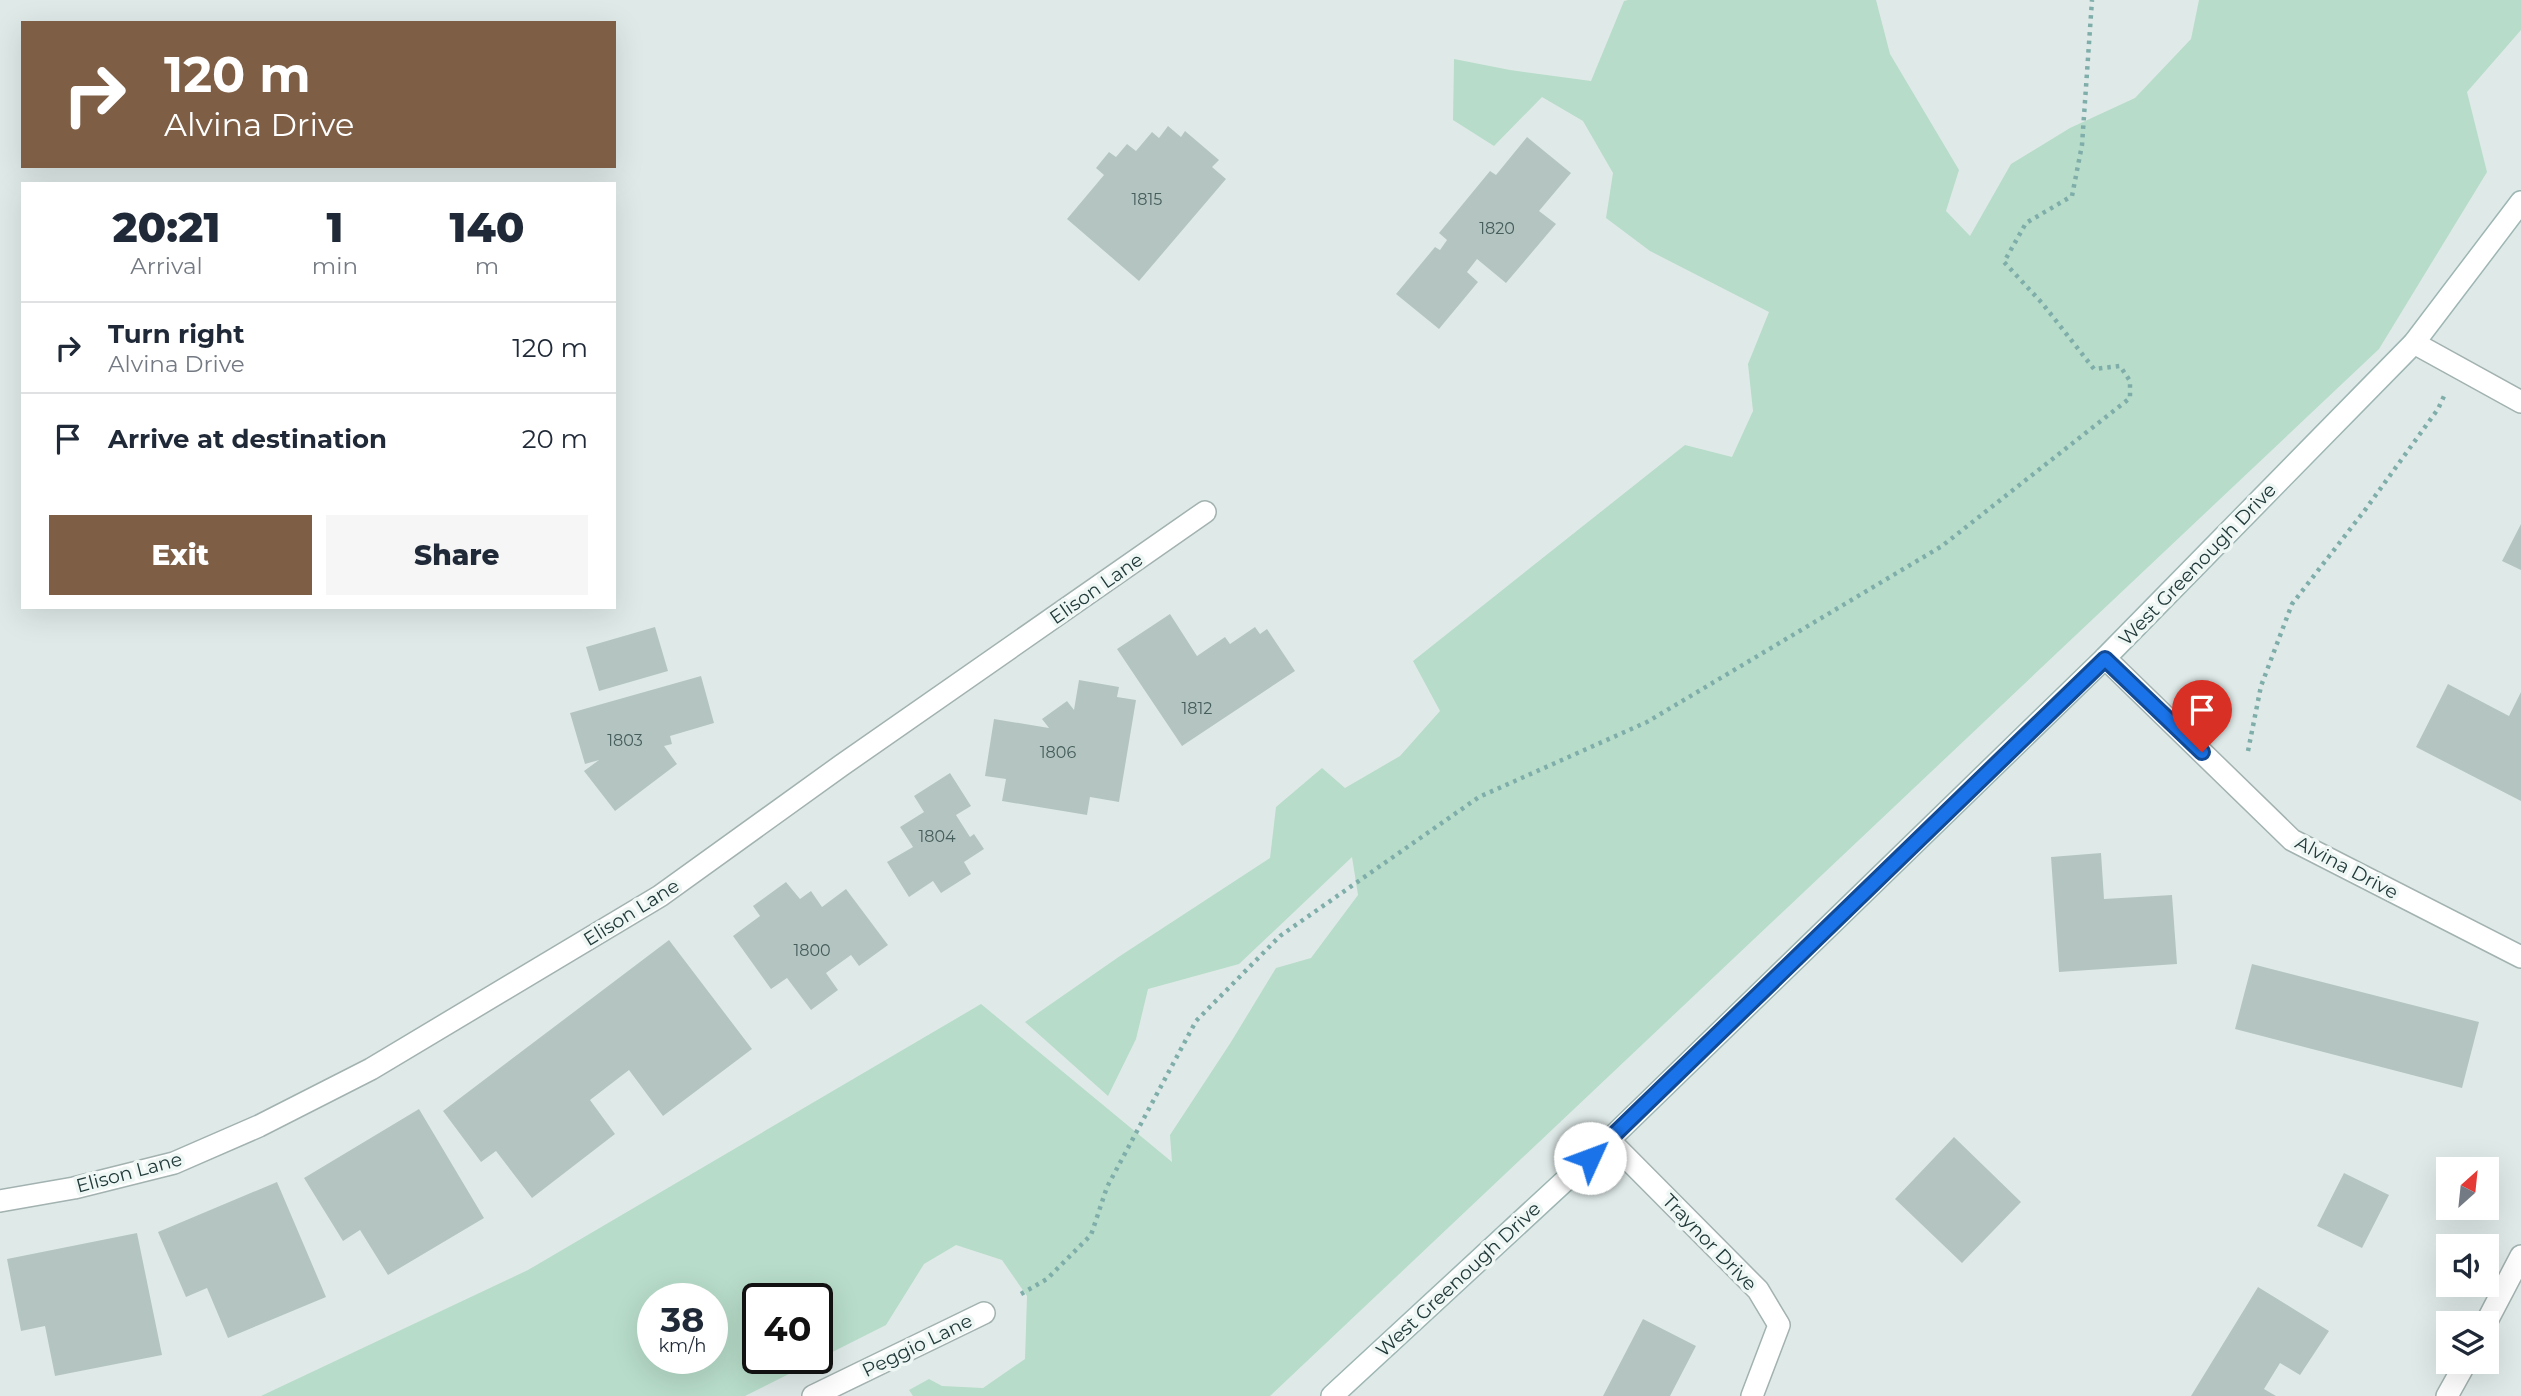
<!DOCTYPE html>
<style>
body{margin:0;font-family:Montserrat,sans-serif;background:#f6f6f7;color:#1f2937;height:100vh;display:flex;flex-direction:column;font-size:26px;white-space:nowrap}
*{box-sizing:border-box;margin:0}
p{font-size:23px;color:#747a83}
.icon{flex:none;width:38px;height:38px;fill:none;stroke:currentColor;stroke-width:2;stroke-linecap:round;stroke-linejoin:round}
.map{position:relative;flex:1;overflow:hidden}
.sheet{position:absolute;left:21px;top:182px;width:595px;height:427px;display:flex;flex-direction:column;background:#fff;border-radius:0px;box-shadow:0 7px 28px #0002}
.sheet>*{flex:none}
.guide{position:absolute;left:21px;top:21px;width:595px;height:147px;border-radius:0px;box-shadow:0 7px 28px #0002;background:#7e5e44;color:#fff;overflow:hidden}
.needle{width:46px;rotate:27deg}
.controls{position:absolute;left:2436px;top:1157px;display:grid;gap:14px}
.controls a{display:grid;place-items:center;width:63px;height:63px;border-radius:0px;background:#fff;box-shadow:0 7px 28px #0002;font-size:35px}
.speed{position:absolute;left:637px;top:1283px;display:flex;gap:14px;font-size:35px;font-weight:700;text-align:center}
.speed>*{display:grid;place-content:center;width:91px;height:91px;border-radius:50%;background:#fff;box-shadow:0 7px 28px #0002;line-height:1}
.speed small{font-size:18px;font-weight:400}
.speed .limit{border:4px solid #111;border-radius:10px;background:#fff;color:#111}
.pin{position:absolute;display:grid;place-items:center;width:60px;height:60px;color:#fff;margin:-72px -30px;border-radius:50% 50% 50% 0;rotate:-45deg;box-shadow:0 0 7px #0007}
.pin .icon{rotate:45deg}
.me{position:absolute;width:77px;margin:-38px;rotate:47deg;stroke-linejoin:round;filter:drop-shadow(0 0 5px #0008)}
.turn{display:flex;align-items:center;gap:24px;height:147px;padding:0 28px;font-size:32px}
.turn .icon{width:91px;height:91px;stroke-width:2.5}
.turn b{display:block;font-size:49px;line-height:60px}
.eta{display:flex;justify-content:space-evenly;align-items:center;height:119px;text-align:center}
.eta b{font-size:42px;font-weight:800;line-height:49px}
.action{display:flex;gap:14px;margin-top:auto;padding:14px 28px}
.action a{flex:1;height:80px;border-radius:0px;background:#7e5e44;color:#fff;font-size:28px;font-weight:800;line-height:80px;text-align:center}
.action a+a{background:#f6f6f7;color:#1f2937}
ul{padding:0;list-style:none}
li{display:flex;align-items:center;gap:21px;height:91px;padding:0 28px;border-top:2px solid #e0e1e3}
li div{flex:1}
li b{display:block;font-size:26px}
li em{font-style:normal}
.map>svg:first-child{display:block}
.green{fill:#b7dcc9;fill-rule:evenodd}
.building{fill:#b4c5c1}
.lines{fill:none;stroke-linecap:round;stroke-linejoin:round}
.lane-casing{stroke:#a2b2b0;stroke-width:24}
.street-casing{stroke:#a2b2b0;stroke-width:24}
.secondary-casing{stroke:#9eb6b3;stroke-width:24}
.path{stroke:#7faeaa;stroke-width:4.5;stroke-dasharray:3.5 5;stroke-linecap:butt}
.lane{stroke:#fff;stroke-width:21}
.street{stroke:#fff;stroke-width:21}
.secondary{stroke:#fff;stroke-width:21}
.route-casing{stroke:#114b97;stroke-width:18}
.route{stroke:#1a73e8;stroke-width:12}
.labels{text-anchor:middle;stroke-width:7;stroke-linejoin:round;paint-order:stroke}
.number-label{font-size:16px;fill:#455d5b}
.street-label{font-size:19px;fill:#203a39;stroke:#eff7f5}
</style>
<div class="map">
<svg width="2521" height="1396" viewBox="0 0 2521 1396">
<rect width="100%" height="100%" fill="#dfeae8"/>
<path class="green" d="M1628 0H1876L1890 54 1959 170 1946 211 1970 236 2011 164 2070 128 2135 98 2191 39 2199 0H2521V30L2467 92 2487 172 2379 349 1270 1396H913L909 1390 929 1379 942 1386 983 1388 1025 1359 1027 1296 1002 1260 956 1245 924 1264 886 1325 745 1396H261L528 1270 981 1004 1172 1162 1170 1135 1231 1042 1276 968 1311 958 1358 895 1352 857 1239 964 1148 989 1136 1039 1108 1096 1025 1022 1120 956 1270 858 1276 807 1322 768 1345 788 1400 756 1440 711 1413 661 1685 445 1732 457 1753 411 1748 364 1769 312 1650 251 1606 218 1613 173 1583 121 1542 97 1494 146 1453 120 1454 59 1510 70 1591 81 1624 1ZM653 1298H712V1358H653ZM758 1298H817V1358H758Z"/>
<path class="building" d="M1168 126 1181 137 1185 131 1219 160 1212 167 1226 179 1139 281 1067 219 1104 175 1096 168 1109 152 1116 157 1127 144 1136 151 1152 132 1159 138Z
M1527 137 1571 173 1539 211 1556 224 1506 283 1477 259 1467 272 1478 282 1439 329 1396 294 1435 247 1440 250 1447 240 1439 233 1490 171 1496 175Z
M2521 524V570L2502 561Z
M1170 614 1197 656 1225 637 1230 644 1255 627 1260 634 1267 629 1295 671 1182 746 1117 649Z
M655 627 668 671 599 691 586 647Z
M701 676 714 723 670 736 672 744 664 746 677 764 615 811 584 771 599 760 585 764 570 713Z
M1079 680 1119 687 1117 697 1136 700 1119 802 1090 797 1087 815 1002 801 1006 779 985 776 994 719 1049 728 1042 719 1067 701 1074 710Z
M2448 684 2509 716 2521 692V801L2416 747Z
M950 773 971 806 956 815 970 837 974 834 984 849 964 862 971 874 941 893 933 881 909 897 887 862 913 847 900 827 924 812 914 796Z
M2101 853 2104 899 2172 895 2177 964 2059 972 2051 857Z
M786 882 800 899 811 891 822 907 846 889 888 945 859 966 851 955 826 973 838 990 811 1010 787 978 771 989 733 936 760 916 753 906Z
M669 940 752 1049 663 1116 629 1070 590 1100 615 1134 532 1198 496 1151 481 1162 443 1111Z
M2252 964 2479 1022 2462 1088 2235 1029Z
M419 1109 484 1218 388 1275 360 1230 343 1241 304 1178Z
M1954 1137 2021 1202 1962 1263 1895 1199Z
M2344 1173 2389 1195 2362 1248 2317 1226Z
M277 1182 326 1297 228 1338 207 1288 186 1297 158 1232Z
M137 1233 162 1355 55 1376 45 1326 21 1331 7 1259Z
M2258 1287 2329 1331 2300 1375 2280 1363 2264 1389 2276 1396H2191Z
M1643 1319 1696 1346 1670 1396H1603Z"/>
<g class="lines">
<g class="lane-casing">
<path id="lane" d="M2414 343 2521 402"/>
</g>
<g class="street-casing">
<path id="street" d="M2105 658 2292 840 2521 957
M1609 1140 1758 1290 1779 1325 1752 1396
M0 1201 74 1188 174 1163 259 1126 371 1069 660 896 842 765 1205 512
M2486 1323 2521 1256
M813 1396 984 1313
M2447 1396 2466 1362"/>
</g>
<g class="secondary-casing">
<path id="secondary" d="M1332 1396 1609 1140 2105 658 2414 343 2521 202"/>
</g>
<path class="path" d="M2248 751 2261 686 2292 604 2365 510 2438 409 2445 394
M1021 1294 1047 1279 1091 1235 1107 1187 1196 1021 1280 936 1479 797 1647 722 1942 546 2130 398V381L2120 366 2094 369 2042 303 2004 262 2026 223 2072 196 2082 145 2092 0"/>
<use href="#lane" class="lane"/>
<use href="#street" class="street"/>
<use href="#secondary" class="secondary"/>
</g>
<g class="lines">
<g class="route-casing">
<path id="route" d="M1590 1158 2105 659 2202 752"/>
</g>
<use href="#route" class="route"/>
</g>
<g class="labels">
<g class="number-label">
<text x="1147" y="205">1815</text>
<text x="1497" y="234">1820</text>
<text x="1197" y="714">1812</text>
<text x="625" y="746">1803</text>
<text x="1058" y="758">1806</text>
<text x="937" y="842">1804</text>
<text x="812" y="956">1800</text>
</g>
<g class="street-label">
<text transform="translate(2197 564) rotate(-46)" y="7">West Greenough Drive</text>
<text transform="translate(1096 588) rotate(-35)" y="7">Elison Lane</text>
<text transform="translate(2347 867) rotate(28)" y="7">Alvina Drive</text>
<text transform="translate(631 912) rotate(-32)" y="7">Elison Lane</text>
<text transform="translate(129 1172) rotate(-15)" y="7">Elison Lane</text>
<text transform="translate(1710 1242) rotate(46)" y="7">Traynor Drive</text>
<text transform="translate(1458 1279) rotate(-43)" y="7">West Greenough Drive</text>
<text transform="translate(917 1345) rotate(-26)" y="7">Peggio Lane</text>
</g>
</g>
</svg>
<div class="controls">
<a><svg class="needle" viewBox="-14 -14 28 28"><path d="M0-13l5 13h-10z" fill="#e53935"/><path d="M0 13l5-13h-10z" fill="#747a83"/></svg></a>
<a><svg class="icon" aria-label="sound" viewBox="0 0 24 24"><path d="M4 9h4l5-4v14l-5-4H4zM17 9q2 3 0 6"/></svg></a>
<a><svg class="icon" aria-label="layers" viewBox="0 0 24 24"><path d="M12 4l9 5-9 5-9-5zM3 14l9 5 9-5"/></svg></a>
</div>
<div class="speed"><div>38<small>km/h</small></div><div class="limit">40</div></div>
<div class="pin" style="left:2202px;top:752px;background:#d93025"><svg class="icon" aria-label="arrive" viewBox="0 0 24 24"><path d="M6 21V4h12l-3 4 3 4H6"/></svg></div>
<svg class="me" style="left:1590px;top:1158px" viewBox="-20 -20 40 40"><circle r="19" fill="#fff"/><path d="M0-13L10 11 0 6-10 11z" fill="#1a73e8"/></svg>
<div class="guide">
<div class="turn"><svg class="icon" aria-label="right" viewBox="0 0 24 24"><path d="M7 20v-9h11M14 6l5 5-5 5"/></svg><div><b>120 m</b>Alvina Drive</div></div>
</div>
<section class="sheet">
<div class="eta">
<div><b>20:21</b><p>Arrival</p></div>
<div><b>1</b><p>min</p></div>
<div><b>140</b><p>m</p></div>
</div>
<ul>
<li><svg class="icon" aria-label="right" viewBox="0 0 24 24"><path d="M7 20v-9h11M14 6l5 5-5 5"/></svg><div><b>Turn right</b><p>Alvina Drive</p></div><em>120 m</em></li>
<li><svg class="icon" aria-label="arrive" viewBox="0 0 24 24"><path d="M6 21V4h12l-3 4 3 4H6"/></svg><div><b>Arrive at destination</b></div><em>20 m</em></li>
</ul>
<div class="action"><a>Exit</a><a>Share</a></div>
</section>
</div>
